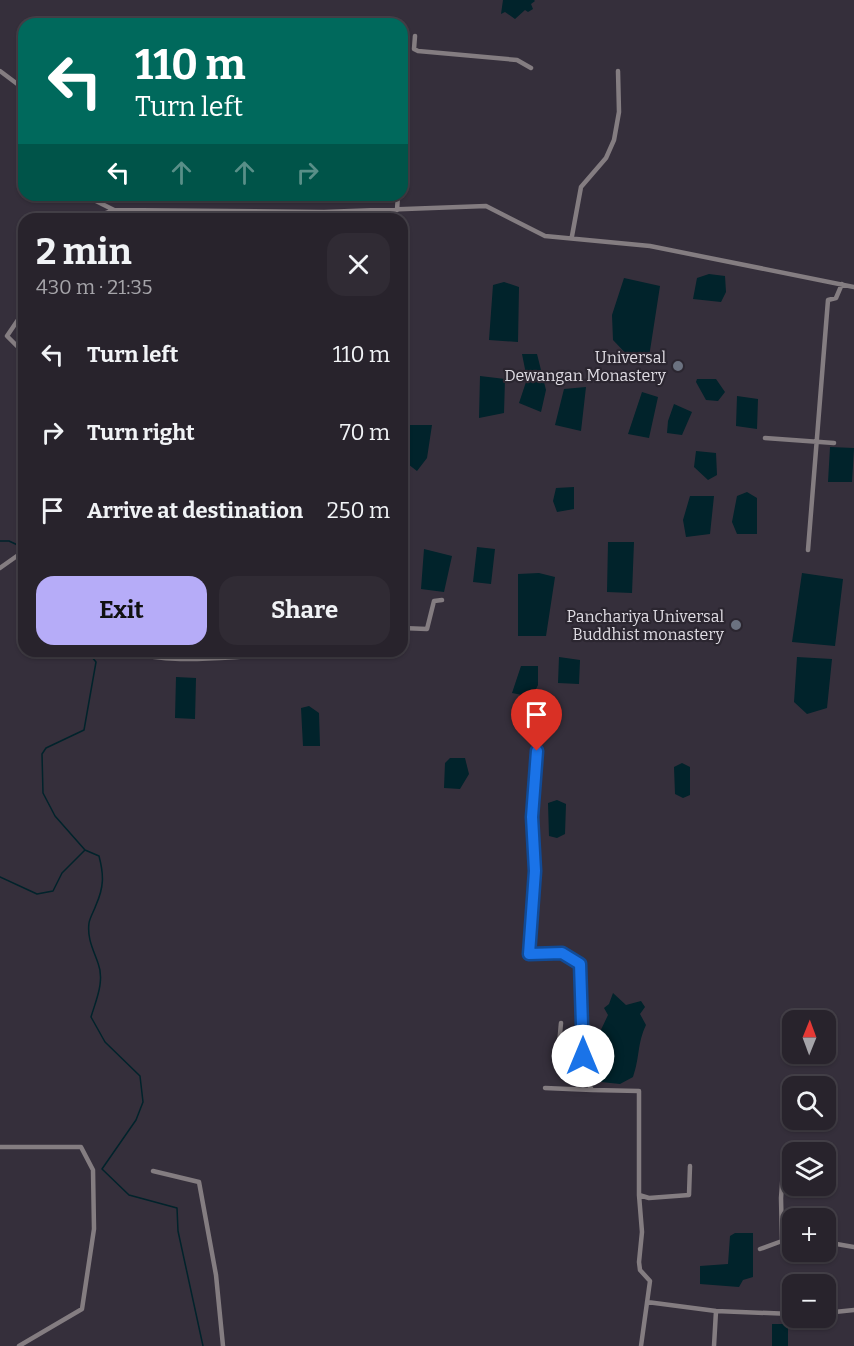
<!DOCTYPE html>
<meta charset="utf-8">
<style>
body{margin:0;font-family:Bitter,serif;background:#302b34;color:#f1f3f6;height:100vh;display:flex;flex-direction:column;font-size:22px;white-space:nowrap}
*{box-sizing:border-box;margin:0}
p{font-size:20px;color:#a5a4a9}
.icon{flex:none;width:33px;height:33px;fill:none;stroke:currentColor;stroke-width:2;stroke-linecap:round;stroke-linejoin:round}
.map{position:relative;flex:1;overflow:hidden}
.drawer{position:absolute;left:18px;top:213px;width:390px;height:444px;display:flex;flex-direction:column;background:#28232c;border-radius:18px;box-shadow:0 2px 4px #0004,0 0 0 2px #444048}
.drawer>*{flex:none}
.banner{position:absolute;left:18px;top:18px;width:390px;height:183px;border-radius:18px;box-shadow:0 2px 4px #0004,0 0 0 2px #444048;background:#00695c;color:#fff;overflow:hidden}
.needle{width:39px;rotate:1deg}
.controls{position:absolute;left:782px;top:1010px;display:grid;gap:12px}
.controls a{display:grid;place-items:center;width:54px;height:54px;border-radius:12px;background:#28232c;box-shadow:0 2px 4px #0004,0 0 0 2px #444048;font-size:30px}
.pin{position:absolute;display:grid;place-items:center;width:51px;height:51px;color:#fff;margin:-62px -26px;border-radius:50% 50% 50% 0;rotate:-45deg;box-shadow:0 0 6px #0007}
.pin .icon{rotate:45deg}
.me{position:absolute;width:66px;margin:-33px;rotate:0deg;stroke-linejoin:round;filter:drop-shadow(0 0 4px #0008)}
.turn{display:flex;align-items:center;gap:21px;height:126px;padding:0 18px;font-size:27px}
.turn .icon{width:78px;height:78px;stroke-width:2.5}
.turn b{display:block;font-size:42px;line-height:51px}
.lanes{display:flex;align-items:center;height:57px;padding:0 18px;background:#0003;justify-content:center;gap:30px;direction:ltr}
.lanes .off{opacity:.35}
.round{display:grid;place-items:center;flex:none;width:63px;height:63px;border-radius:18px;background:#302b34}
.head{display:flex;align-items:center;justify-content:space-between;height:102px;padding:0 18px}
h1{font-size:36px;font-weight:700;line-height:45px}
.cta{display:flex;gap:12px;margin-top:auto;padding:12px 18px}
.cta a{flex:1;height:69px;border-radius:18px;background:#b6acf8;color:#111;font-size:24px;font-weight:700;line-height:69px;text-align:center}
.cta a+a{background:#302b34;color:#f1f3f6}
ul{padding:0;list-style:none}
li{display:flex;align-items:center;gap:18px;height:78px;padding:0 18px}
li div{flex:1}
li b{display:block;font-size:22px}
li em{font-style:normal}
.map>svg:first-child{display:block}
.water{fill:#01232b}
.lines{fill:none;stroke-linecap:round;stroke-linejoin:round}
.stream{stroke:#01232b;stroke-width:1.5}
.minor{stroke:#847d81;stroke-width:4.5}
.route-casing{stroke:#114b97;stroke-width:15}
.route{stroke:#1a73e8;stroke-width:10}
.worship-dot{fill:#6b7280;stroke:#2b2630;stroke-width:2}
.labels{text-anchor:middle;stroke-width:4.5;stroke-linejoin:round;paint-order:stroke}
.poi-label{font-size:16px;fill:#dfdce3;stroke:#2b2630;text-anchor:end}
</style>
<div class="map">
<svg width="854" height="1346" viewBox="0 0 854 1346">
<rect width="100%" height="100%" fill="#352f3b"/>
<path class="water" d="M503 0H534L535 1 531 4 533 9 528 12 525 10 515 19 505 12 501 14Z
M709 274 725 276 726 292 721 302 693 299 697 278Z
M624 278 660 286 649 357 634 362 613 340 612 315Z
M504 282 519 287 518 342 489 340 493 285Z
M522 354H537L546 390 541 412 519 403 527 379Z
M480 376 505 379 504 413 479 418Z
M697 379H716L725 392 718 401 706 400 696 382Z
M586 387 581 431 555 425 564 389Z
M642 392 658 397 649 438 628 434Z
M737 396 758 399 757 429 736 426Z
M674 404 692 412 682 435 667 433 668 421Z
M407 425H432L427 458 417 471 404 461Z
M830 447 854 448 852 482H828Z
M696 451 716 453 717 475 708 480 694 467Z
M574 487V509L557 512 553 501 556 488Z
M747 492 757 498V534H737L732 522 737 496Z
M690 496H714L710 534 686 537 683 520Z
M608 542H634L632 593 607 592Z
M477 547 495 549 491 584 473 582Z
M424 549 452 556 444 592 421 589Z
M539 573 555 577 546 636H518V574Z
M802 573 843 579 835 646 792 642Z
M559 657 580 660 579 684 558 683Z
M797 657 832 659 827 708 807 714 794 702Z
M521 666H538V685L532 697 512 693Z
M176 677 196 678 195 719 175 718Z
M309 706 319 713 320 746H303L301 708Z
M450 758H465L469 774 460 789 444 788 445 763Z
M682 763 690 767V795L683 798 675 794 674 767Z
M557 800 566 804 565 834 557 838 549 836 548 803Z
M613 993 626 1005 641 1001 645 1007 640 1014 646 1025C637 1044 640 1057 633 1077L620 1084 592 1081 595 1067 591 1059 601 1050 598 1036 608 1015 604 1008 609 1004Z
M735 1233H753V1277L743 1280 739 1287 700 1284V1266L728 1264 730 1236Z
M772 1324H788V1346H772Z"/>
<g class="lines">
<path class="stream" d="M0 541H9L24 548
M24 582 17 626 24 640
M87 651 96 662 84 730 46 748 42 754 43 793 55 816 85 850 99 856C104 875 104 887 96 905 94 911 90 917 89 923 87 938 93 949 98 963 105 981 96 1000 91 1017L105 1042 140 1076 143 1102 136 1120 102 1169 129 1195 177 1208 178 1231 203 1346
M0 877 37 894 53 891 62 873 85 850"/>
<path class="minor" d="M415 36 414 49 418 51 517 60 531 68
M0 71 24 89
M90 195 92 199 114 210 324 212 486 206 545 236 650 246 854 287
M397 210 398 195
M89 219 114 210
M572 236 581 187 606 158 614 140 619 112 618 71
M24 311 7 336 20 349 24 376
M765 438 834 443
M808 550 828 300 836 298 842 284
M0 568 24 551
M402 628 427 629 434 601 442 600
M126 651C171 664 213 658 258 656 283 655 307 656 332 656V651
M537 751 532 817 535 871 529 954 562 953 580 964 583 1074 592 1090 639 1091V1195L642 1232 639 1262 640 1270 650 1281 641 1346
M561 1023 558 1056 583 1074
M545 1088 592 1090
M0 1147H81L93 1170 94 1229 82 1309 19 1346
M153 1171 199 1182 216 1275 223 1346
M639 1195 649 1198 689 1195 690 1166
M782 1241 781 1198 784 1157
M825 1242 854 1247
M760 1249 782 1241H792
M647 1302 716 1311 792 1314
M825 1313 854 1310
M714 1346 716 1311"/>
</g>
<g class="lines">
<g class="route-casing">
<path id="route" d="M537 751 532 817 535 871 529 954 562 953 580 964 583 1056"/>
</g>
<use href="#route" class="route"/>
</g>
<g class="worship-dot">
<circle cx="678" cy="366" r="6"/>
<circle cx="736" cy="625" r="6"/>
</g>
<g class="labels">
<g class="poi-label">
<text x="666" y="363">Universal<tspan x="666" dy="18">Dewangan Monastery</tspan></text>
<text x="724" y="622">Panchariya Universal<tspan x="724" dy="18">Buddhist monastery</tspan></text>
</g>
</g>
</svg>
<div class="controls">
<a><svg class="needle" viewBox="-14 -14 28 28"><path d="M0-13l5 13h-10z" fill="#e53935"/><path d="M0 13l5-13h-10z" fill="#a5a4a9"/></svg></a>
<a><svg class="icon" aria-label="search" viewBox="0 0 24 24"><circle cx="10" cy="10" r="6"/><path d="M15 15l6 6"/></svg></a>
<a><svg class="icon" aria-label="layers" viewBox="0 0 24 24"><path d="M12 4l9 5-9 5-9-5zM3 14l9 5 9-5"/></svg></a>
<a>+</a>
<a>−</a>
</div>
<div class="pin" style="left:537px;top:751px;background:#d93025"><svg class="icon" aria-label="arrive" viewBox="0 0 24 24"><path d="M6 21V4h12l-3 4 3 4H6"/></svg></div>
<svg class="me" style="left:583px;top:1056px" viewBox="-20 -20 40 40"><circle r="19" fill="#fff"/><path d="M0-13L10 11 0 6-10 11z" fill="#1a73e8"/></svg>
<div class="banner">
<div class="turn"><svg class="icon" aria-label="left" viewBox="0 0 24 24"><path d="M17 20v-9H6M10 6l-5 5 5 5"/></svg><div><b>110 m</b>Turn left</div></div>
<div class="lanes"><svg class="icon" aria-label="left" viewBox="0 0 24 24"><path d="M17 20v-9H6M10 6l-5 5 5 5"/></svg><svg class="icon off" aria-label="ahead" viewBox="0 0 24 24"><path d="M12 20V5M6 11l6-6 6 6"/></svg><svg class="icon off" aria-label="ahead" viewBox="0 0 24 24"><path d="M12 20V5M6 11l6-6 6 6"/></svg><svg class="icon off" aria-label="right" viewBox="0 0 24 24"><path d="M7 20v-9h11M14 6l5 5-5 5"/></svg></div>
</div>
<section class="drawer">
<div class="head"><div><h1>2 min</h1><p>430 m · 21:35</p></div><a class="round"><svg class="icon" aria-label="close" viewBox="0 0 24 24"><path d="M6 6l12 12M18 6L6 18"/></svg></a></div>
<ul>
<li><svg class="icon" aria-label="left" viewBox="0 0 24 24"><path d="M17 20v-9H6M10 6l-5 5 5 5"/></svg><div><b>Turn left</b></div><em>110 m</em></li>
<li><svg class="icon" aria-label="right" viewBox="0 0 24 24"><path d="M7 20v-9h11M14 6l5 5-5 5"/></svg><div><b>Turn right</b></div><em>70 m</em></li>
<li><svg class="icon" aria-label="arrive" viewBox="0 0 24 24"><path d="M6 21V4h12l-3 4 3 4H6"/></svg><div><b>Arrive at destination</b></div><em>250 m</em></li>
</ul>
<div class="cta"><a>Exit</a><a>Share</a></div>
</section>
</div>
